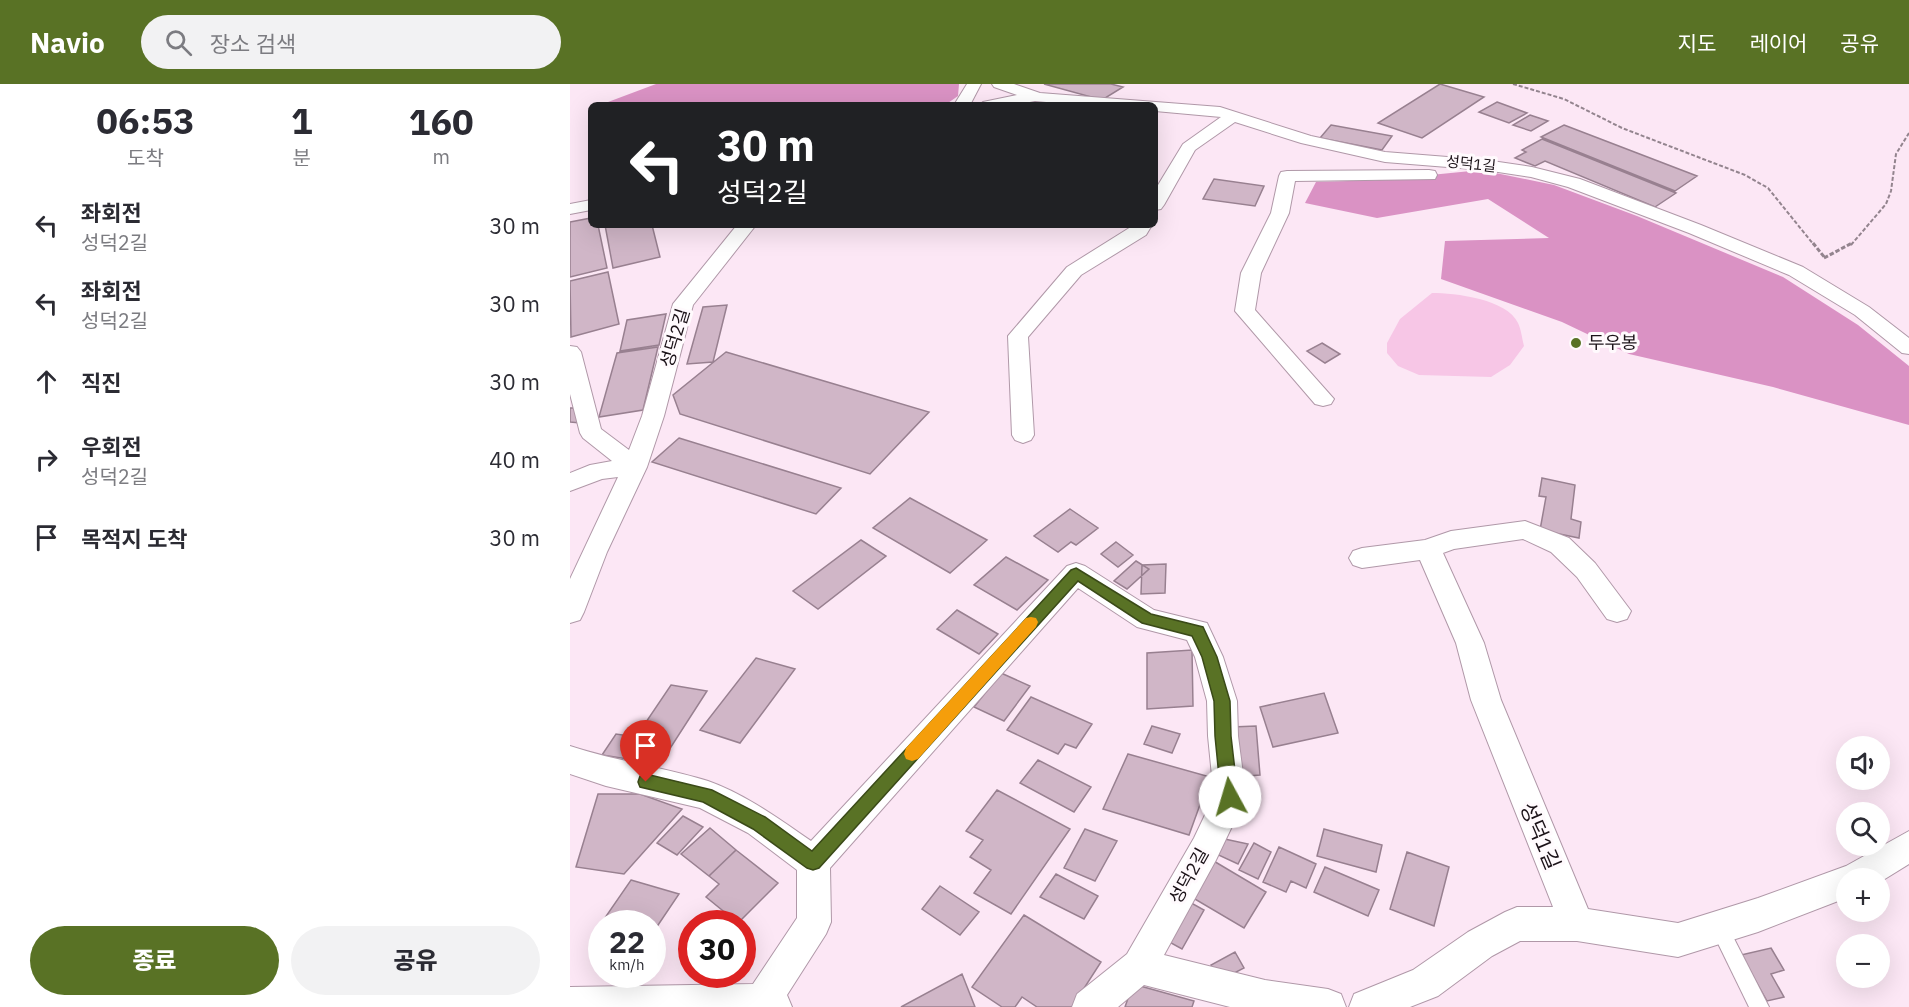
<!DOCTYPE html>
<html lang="ko">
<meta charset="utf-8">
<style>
body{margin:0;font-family:"IBM Plex Sans","Noto Sans KR",sans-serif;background:#f2f2f3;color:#2b2b33;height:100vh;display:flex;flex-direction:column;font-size:22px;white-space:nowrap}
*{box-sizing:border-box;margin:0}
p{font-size:20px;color:#7c7c81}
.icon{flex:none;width:33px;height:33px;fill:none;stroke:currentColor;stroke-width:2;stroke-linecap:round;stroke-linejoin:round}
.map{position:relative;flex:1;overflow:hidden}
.panel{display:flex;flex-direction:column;background:#fff;width:570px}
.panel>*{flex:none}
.guide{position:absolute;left:18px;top:18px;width:570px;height:126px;border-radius:9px;box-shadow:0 6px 24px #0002;background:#202124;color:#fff;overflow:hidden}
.tools{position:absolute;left:1266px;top:652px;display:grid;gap:12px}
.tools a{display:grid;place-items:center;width:54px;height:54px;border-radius:50%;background:#fff;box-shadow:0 6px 24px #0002;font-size:30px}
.speed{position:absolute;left:18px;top:826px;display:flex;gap:12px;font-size:30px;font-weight:700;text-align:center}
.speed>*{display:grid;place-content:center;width:78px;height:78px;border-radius:50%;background:#fff;box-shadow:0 6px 24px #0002;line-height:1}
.speed small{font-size:15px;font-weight:400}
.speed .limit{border:9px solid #d22;background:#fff;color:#111}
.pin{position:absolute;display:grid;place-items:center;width:51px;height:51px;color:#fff;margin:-62px -26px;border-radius:50% 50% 50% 0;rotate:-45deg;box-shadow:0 0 6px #0007}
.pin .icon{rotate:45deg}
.me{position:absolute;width:66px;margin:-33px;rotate:354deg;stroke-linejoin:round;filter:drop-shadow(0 0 4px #0008)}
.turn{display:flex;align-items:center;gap:21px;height:126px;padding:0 30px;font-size:27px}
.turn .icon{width:78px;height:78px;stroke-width:2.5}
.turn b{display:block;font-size:42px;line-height:51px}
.eta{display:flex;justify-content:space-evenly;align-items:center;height:102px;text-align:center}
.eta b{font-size:36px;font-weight:800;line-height:42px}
.cta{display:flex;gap:12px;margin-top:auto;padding:12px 30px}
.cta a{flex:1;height:69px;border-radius:36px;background:#597225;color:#fff;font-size:24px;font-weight:800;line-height:69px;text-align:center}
.cta a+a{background:#f2f2f3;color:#2b2b33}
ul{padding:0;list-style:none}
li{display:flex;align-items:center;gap:18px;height:78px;padding:0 30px}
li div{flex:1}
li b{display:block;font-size:22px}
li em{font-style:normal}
header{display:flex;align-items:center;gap:36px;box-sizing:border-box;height:84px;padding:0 30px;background:#597225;color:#fff}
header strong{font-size:28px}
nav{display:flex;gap:33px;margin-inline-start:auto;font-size:21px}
.search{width:420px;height:54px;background:#f2f2f3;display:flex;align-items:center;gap:15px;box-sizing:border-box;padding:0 21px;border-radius:33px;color:#7c7c81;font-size:22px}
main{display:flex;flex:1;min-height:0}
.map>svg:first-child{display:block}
.green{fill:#f7c6e6}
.forest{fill:#da92c4}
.building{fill:#d0b6c7;stroke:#988090;stroke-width:1.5}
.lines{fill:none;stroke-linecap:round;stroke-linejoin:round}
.service-casing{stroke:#b098a8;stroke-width:2}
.minor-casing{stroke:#b098a8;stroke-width:2}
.path-far1{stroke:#93848e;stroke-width:2;stroke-dasharray:4 2;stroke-linecap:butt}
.path{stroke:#93848e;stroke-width:3;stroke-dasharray:4.5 2;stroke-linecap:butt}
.service{fill:#fff;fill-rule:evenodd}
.minor{fill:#fff;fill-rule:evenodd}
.route{fill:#597225;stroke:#3a4a18;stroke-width:1.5}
.slow{fill:#f59e0b}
.poi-dot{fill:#597225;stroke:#fffafd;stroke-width:2}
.labels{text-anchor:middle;stroke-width:6;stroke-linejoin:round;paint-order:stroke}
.far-street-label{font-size:15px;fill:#1b1218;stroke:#fffafd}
.street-label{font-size:18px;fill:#1b1218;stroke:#fffafd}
.poi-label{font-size:18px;fill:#1b1218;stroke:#fffafd;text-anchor:start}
.near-street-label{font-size:21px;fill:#1b1218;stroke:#fffafd}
</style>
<header>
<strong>Navio</strong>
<div class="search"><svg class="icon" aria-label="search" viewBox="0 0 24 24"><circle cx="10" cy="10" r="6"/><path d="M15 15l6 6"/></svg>장소 검색</div>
<nav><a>지도</a><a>레이어</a><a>공유</a></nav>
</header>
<main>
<section class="panel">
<div class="eta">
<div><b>06:53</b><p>도착</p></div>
<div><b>1</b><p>분</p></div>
<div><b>160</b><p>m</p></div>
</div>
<ul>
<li><svg class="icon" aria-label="left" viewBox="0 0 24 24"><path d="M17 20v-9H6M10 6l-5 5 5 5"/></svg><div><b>좌회전</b><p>성덕2길</p></div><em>30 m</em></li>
<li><svg class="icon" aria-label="left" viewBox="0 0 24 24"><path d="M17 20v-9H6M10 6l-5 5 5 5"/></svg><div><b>좌회전</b><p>성덕2길</p></div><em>30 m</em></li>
<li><svg class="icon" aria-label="ahead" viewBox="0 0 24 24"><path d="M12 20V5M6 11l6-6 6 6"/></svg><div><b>직진</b></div><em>30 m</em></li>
<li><svg class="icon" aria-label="right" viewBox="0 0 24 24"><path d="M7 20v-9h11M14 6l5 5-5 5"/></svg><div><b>우회전</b><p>성덕2길</p></div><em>40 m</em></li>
<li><svg class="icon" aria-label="arrive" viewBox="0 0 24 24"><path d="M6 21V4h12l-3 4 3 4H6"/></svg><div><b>목적지 도착</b></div><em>30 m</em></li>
</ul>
<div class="cta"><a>종료</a><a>공유</a></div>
</section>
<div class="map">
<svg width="1339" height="923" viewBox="0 0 1339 923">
<rect width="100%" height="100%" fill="#fce7f5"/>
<path class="green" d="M862 209C885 209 937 215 948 239 951 245 952 254 954 262L940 281 921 293 849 291 828 282 817 269V259L830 235Z"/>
<path class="forest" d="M86 0H389L388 12 375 21H196L184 18 167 21H35L38 18Z
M911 86 984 101 1067 132 1213 193 1288 241 1339 282V341L1203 303 1059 270 992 238 871 195 875 157 979 154 918 115 807 134 735 119 746 98 810 96Z"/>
<path class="building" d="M474 0H541L553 3 532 16Z
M870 0 914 13 852 54 808 39Z
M927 18 957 29 939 39 909 28Z
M960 31 978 37 961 47 943 41Z
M761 41 822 52 812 66 750 54Z
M994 41 1127 92 1105 107 971 53Z
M972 55 1106 109 1085 123 975 77 965 82 945 74 956 68 952 66Z
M644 95 694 102 685 122 633 115Z
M21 134V141H28L37 184 0 193V138Z
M35 141H82L90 173 43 184Z
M38 188 49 240 1 253 0 197Z
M157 221 143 278 117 280 133 223Z
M96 230 89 261 50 267 57 236Z
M752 259 770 270 755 279 737 267Z
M88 263 73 326 29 333 47 269Z
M156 268 359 328 300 390 110 330 103 311Z
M0 324H4L10 339 0 338Z
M109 354 271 404 246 430 82 378Z
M972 394 1005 401 1001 435 1011 438 1009 454 970 446 976 413 969 412Z
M340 414 417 456 380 489 303 444Z
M500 425 528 444 506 461 501 458 488 468 464 452Z
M291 456 316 472 248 525 223 507Z
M546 458 563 471 548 483 531 470Z
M436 473 478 496 447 526 404 501Z
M566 477 579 485 557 505 544 497Z
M596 480 595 509 571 510 572 481Z
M387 526 428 550 409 570 367 545Z
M622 566 623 622 577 625V569Z
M186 574 225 585 170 659 130 646Z
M431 589 460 602 434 637 404 623Z
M101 601 137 607 90 680 32 671 46 650 66 653Z
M754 609 768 649 703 663 690 623Z
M461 613 522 640 506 664 495 660 488 670 437 646Z
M582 642 610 650 602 669 574 660Z
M686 642 690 691 666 693 662 643Z
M558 670 640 693 619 751 533 725Z
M468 676 521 703 504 728 450 699Z
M427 706 500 745 441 830 404 809 421 786 400 773 413 756 396 747Z
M28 710H70L112 725 54 790 6 783Z
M113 732 133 743 107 771 87 759Z
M140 744 166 766 139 792 111 770Z
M515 745 547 757 525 797 494 784Z
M754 745 812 761 806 788 747 772Z
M650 754 678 760 668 780 642 768Z
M684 759 701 768 688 795 669 786Z
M709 763 746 780 736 804 721 797 716 808 693 798Z
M166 766 208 799 168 839 136 813 149 800 139 792Z
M837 768 879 783 864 842 820 825Z
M642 776 696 808 674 844 618 811Z
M755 783 809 806 798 832 744 808Z
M486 790 528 812 514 835 470 813Z
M61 796 109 810 82 850V840H32V857L21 854Z
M370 802 409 828 390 851 352 825Z
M614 815 634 826 612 865 592 854Z
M454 831 531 878 502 923H467L452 913 445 923H432L402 903Z
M1201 864 1214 886 1201 890 1214 913 1197 917 1171 871Z
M665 868 674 884 649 897 641 881Z
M392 890 405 923H331Z
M563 900 624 917 622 923H555Z"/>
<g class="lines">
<g class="service-casing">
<path id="service" d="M1149 834 1155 837 1199 923H1179L1140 843 1143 837Z"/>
</g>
<g class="minor-casing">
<path id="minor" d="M397 0H411L400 21H384Z
M422 0H444L470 9 650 23 741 52 815 68 915 76 962 83 1010 95 1131 141 1233 183 1299 223 1339 254V270L1332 269 1285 231 1219 191 1119 149 998 103 961 93 915 86 815 78 731 59 665 38 625 66 594 121 591 125 585 126V106L613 60 651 33 585 27V21H510L465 17 443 21H410L413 18 447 11 424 3Z
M859 86 865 87 867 91 865 95 725 97 719 129 691 189 685 226 764 315 761 320 753 322 745 320 665 227 671 189 701 129 709 92 711 88 717 87Z
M21 116V126L0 130V120Z
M167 141H186L123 221 94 332 77 383 37 468 14 528 10 536 0 539V495L48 393 32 395 0 407V389L20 381 42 377 13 354 10 349 0 310V262L7 263 11 268 31 345 59 366 72 332 103 220Z
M564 141H582L576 151 511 191 458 253 464 351 461 356 453 359 445 356 442 351 438 252 497 183Z
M955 437 999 454 1025 479 1061 527 1057 535 1047 538 1037 535 1007 493 981 468 953 455 884 465 873 469 914 559 931 616 1018 825 1108 839 1188 814 1276 782 1339 747V780L1310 798V795H1276V814L1188 848 1108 873 1007 857H950L922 872 868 912 840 923H779L784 910 843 886 898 848 935 828 947 823H983L901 616 886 559 850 476 792 484 783 481 779 474 783 467 792 464 855 456 881 447Z
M506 479 515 482 584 526 637 539 653 573 667 617 668 652 676 713 646 776 594 871 695 896 758 905 771 910 776 923H660L574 901 548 923H502L507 910 557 870 624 754 644 712 638 652 637 617 625 573 617 556 567 543 508 504 260 784 261 838 256 850 217 911 222 923H0V903L183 900 227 834V786L178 749 130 724 36 702 0 690V662C45 677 93 683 138 697 175 710 209 735 241 757L497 482Z"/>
</g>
<path class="path-far1" d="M943 0 994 15 1052 44 1175 91 1198 104 1244 161
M1281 161 1316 120 1321 107 1326 70 1339 49"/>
<path class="path" d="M1243 159 1255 174
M1254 174 1282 159"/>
<use href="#service" class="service"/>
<use href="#minor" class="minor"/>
</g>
<path class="route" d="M506 484 581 530 633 543 647 573 660 617 661 652 668 713 666 718 660 720 654 718 651 713 645 652 644 617 632 573 622 552 572 539 508 497 249 784 243 786 237 784 183 745 133 718 70 703 68 698 70 692 76 690 142 706 195 733 242 767 501 486Z"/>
<path class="slow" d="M461 533 466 534 468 538 466 543 348 675 342 677 336 675 334 670 336 664 456 534Z"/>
<circle class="poi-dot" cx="1006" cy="259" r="6"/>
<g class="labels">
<g class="far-street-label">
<text transform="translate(901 80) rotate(6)" y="5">성덕1길</text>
</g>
<g class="street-label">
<text transform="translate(105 254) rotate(-73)" y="6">성덕2길</text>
<text transform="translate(619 792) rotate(-61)" y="6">성덕2길</text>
</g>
<g class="poi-label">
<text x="1018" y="265">두우봉</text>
</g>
<g class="near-street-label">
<text transform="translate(970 752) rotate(67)" y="7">성덕1길</text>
</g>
</g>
</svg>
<div class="tools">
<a><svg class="icon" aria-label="sound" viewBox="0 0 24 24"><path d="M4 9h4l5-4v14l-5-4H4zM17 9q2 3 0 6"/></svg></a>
<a><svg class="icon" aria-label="search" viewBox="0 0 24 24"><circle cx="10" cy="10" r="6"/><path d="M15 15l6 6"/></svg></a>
<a>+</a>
<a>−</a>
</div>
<div class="speed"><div>22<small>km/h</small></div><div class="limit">30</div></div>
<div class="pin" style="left:76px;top:698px;background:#d93025"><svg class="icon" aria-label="arrive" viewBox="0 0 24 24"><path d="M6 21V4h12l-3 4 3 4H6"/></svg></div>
<svg class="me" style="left:660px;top:713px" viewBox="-20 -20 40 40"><circle r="19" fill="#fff"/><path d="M0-13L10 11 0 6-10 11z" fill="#597225"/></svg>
<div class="guide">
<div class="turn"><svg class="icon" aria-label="left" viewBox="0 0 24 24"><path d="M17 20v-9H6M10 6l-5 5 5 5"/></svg><div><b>30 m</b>성덕2길</div></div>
</div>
</div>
</main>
